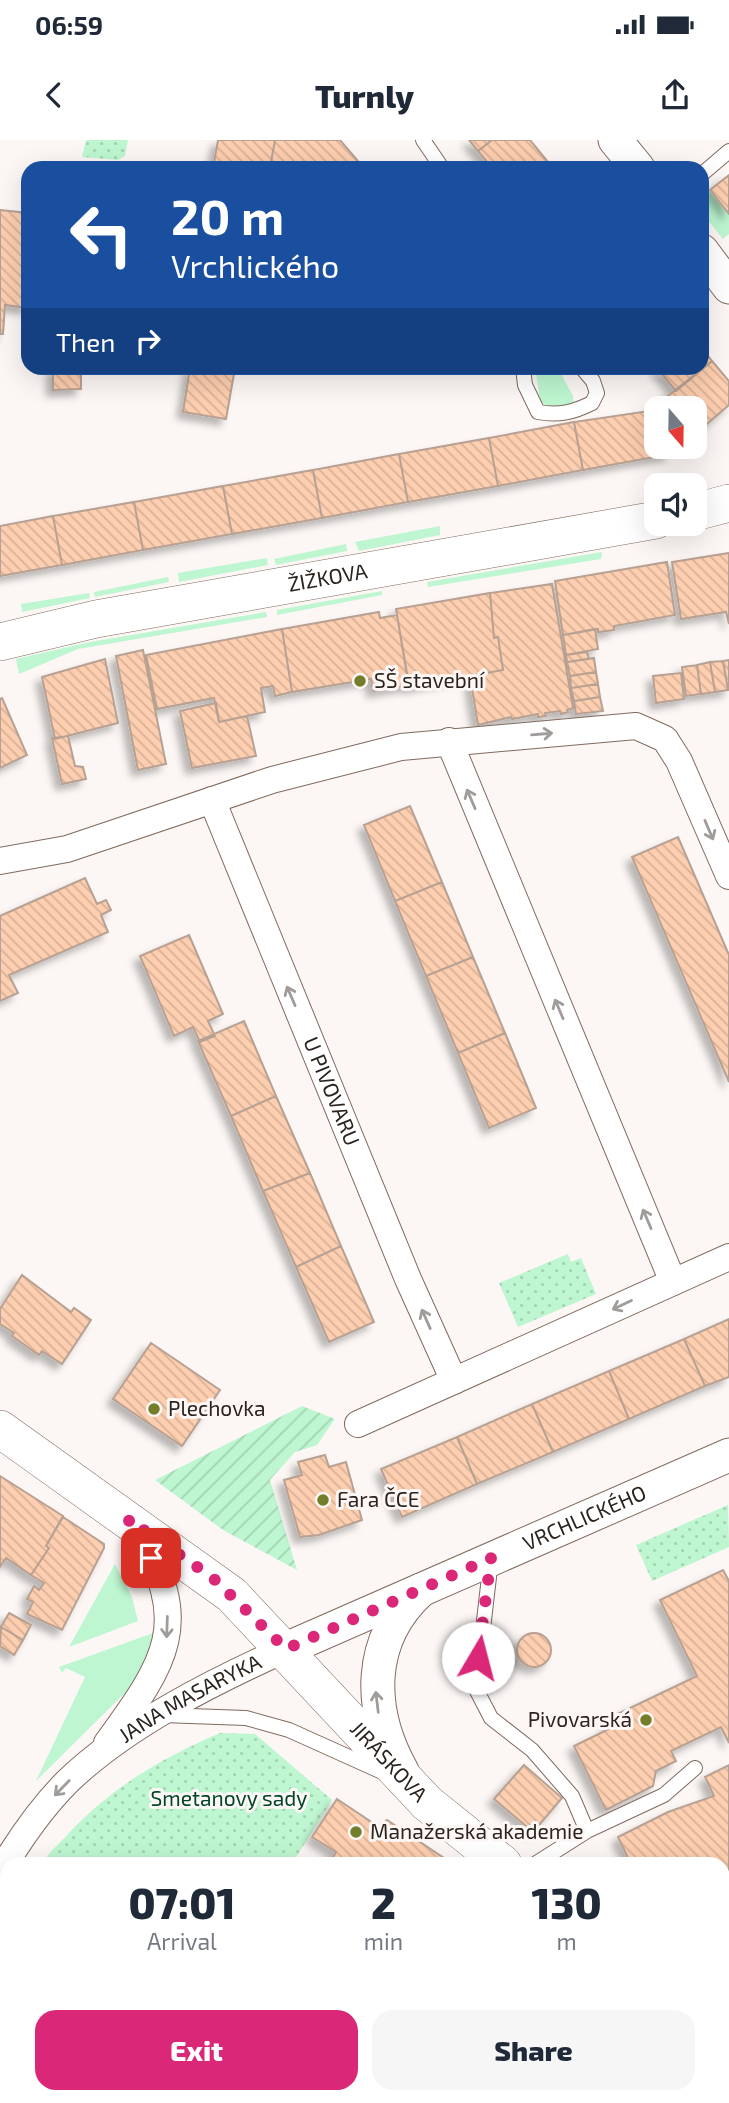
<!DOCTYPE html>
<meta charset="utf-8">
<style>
body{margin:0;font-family:"Exo 2",sans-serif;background:#f6f6f7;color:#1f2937;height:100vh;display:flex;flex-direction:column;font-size:26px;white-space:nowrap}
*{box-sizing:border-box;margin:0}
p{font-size:23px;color:#747a83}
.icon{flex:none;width:38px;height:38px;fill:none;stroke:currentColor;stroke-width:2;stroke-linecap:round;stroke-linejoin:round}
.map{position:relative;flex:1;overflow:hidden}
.drawer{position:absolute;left:0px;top:1717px;width:730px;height:247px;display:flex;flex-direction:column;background:#fff;border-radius:21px 21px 0 0;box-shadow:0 7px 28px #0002}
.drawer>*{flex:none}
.guide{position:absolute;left:21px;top:21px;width:688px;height:214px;border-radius:21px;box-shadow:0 7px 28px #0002;background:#1a4fa0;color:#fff;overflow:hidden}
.needle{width:46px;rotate:160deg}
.controls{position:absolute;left:644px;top:256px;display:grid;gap:14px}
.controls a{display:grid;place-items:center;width:63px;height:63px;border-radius:14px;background:#fff;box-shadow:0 7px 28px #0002;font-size:35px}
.pin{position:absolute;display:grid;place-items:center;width:60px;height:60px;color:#fff;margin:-30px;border-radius:14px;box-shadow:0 4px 10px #0006}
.me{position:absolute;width:77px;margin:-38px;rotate:8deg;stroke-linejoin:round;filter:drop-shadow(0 0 5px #0008)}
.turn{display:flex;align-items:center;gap:24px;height:147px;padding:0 35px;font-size:32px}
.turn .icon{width:91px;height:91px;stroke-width:2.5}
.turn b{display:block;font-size:49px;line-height:60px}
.then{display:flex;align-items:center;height:66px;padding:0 35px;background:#0003;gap:14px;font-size:26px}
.eta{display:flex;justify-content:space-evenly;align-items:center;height:119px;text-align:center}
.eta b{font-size:42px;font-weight:800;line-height:49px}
.button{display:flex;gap:14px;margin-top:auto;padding:14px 35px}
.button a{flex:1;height:80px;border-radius:21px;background:#db2777;color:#fff;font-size:28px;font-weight:800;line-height:80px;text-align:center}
.button a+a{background:#f6f6f7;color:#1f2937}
.status{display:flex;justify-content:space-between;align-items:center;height:49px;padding:0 35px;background:#fff;direction:ltr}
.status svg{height:19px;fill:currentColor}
header{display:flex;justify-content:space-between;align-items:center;height:91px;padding:0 35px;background:#fff;font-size:32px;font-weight:800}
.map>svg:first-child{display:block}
.grass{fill:#bdf6d0}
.park{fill:url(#park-dots)}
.garden{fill:url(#garden-furrows)}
.building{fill:url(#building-back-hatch);stroke:#b7a193;stroke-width:2;filter:url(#shadow)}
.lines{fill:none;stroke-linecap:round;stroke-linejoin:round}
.service-casing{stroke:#806a5e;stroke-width:16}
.minor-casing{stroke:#806a5e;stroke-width:28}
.tertiary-casing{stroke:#806a5e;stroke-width:35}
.secondary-casing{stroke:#806a5e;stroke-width:38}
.service{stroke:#fff;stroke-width:14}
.minor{stroke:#fff;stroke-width:26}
.tertiary{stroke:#fff;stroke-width:33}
.secondary{stroke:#fff;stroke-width:37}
.oneway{stroke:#a09c9a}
.route{stroke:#db2777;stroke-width:12;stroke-dasharray:0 21.6}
.poi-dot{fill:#747d29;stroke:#fcf7f5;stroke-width:2.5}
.labels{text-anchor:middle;stroke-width:6;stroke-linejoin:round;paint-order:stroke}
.street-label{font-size:21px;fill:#2c231e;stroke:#fcf7f5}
.poi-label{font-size:21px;fill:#2c231e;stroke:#fcf7f5;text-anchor:start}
.park-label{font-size:21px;fill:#004625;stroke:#fcf7f5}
</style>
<div class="status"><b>06:59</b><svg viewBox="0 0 49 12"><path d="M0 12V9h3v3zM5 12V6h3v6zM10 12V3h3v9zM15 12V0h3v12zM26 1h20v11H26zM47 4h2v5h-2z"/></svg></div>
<header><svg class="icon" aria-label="back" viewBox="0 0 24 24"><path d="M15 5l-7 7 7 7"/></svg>Turnly<svg class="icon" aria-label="share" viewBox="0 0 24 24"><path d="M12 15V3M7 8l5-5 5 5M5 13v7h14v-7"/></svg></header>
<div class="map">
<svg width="729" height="1963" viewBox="0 0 729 1963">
<defs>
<pattern id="park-dots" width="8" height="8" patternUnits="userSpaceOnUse" patternTransform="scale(1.75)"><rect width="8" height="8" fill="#bdf6d0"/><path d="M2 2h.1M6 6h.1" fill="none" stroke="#a3d3b2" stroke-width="1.8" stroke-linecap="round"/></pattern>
<pattern id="garden-furrows" width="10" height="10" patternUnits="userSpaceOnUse" patternTransform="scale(1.75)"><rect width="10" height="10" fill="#bdf6d0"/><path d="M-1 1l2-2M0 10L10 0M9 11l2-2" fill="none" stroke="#a3d3b2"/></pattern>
<pattern id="building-back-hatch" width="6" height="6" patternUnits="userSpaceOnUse" patternTransform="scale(1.75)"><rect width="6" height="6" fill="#fdceaf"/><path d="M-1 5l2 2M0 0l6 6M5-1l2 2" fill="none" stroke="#d9b196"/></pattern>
<filter id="shadow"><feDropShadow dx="-6" dy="6" stdDeviation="3.5" flood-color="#0004"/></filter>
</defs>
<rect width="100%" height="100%" fill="#fcf7f5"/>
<path class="grass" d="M710 50 729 74V94L723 99 702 73V57Z
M535 228H558L573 256 574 267 548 268 540 260Z
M440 386V395L359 411 355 402Z
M346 404 347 411 276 425 274 419Z
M602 412 601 419 428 447 427 442Z
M267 418 268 425 179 442 178 433Z
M168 437 169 442 95 457 94 452Z
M382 451V455L277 475V470Z
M89 453 90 458 22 472 21 464Z
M266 472 267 477 78 509 19 534 16 519 90 502Z
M115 1424 132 1457 138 1481 69 1507Z
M156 1492 136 1542 36 1641 85 1537 66 1528 62 1533 59 1527Z"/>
<path class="park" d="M86 0H128L125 16 118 20 82 17Z
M568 1114 571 1122 581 1118 596 1154 518 1187 499 1143Z
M728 1365 729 1407 652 1441 636 1405Z
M220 1593 255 1594 332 1660 292 1724H42C48 1713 59 1704 67 1695 112 1647 160 1619 220 1593Z
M7 1819V1956L452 1957 448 1963H0V1832Z"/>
<path class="garden" d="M302 1266 335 1279 317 1305 295 1312 270 1340 297 1430 223 1390 155 1340Z"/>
<path class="building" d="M218 0H275L270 28H213Z
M275 0H340L364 28H270Z
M469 0H492L478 11Z
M492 0H530L553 28H492L478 11Z
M729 35V74L710 50Z
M0 70 28 73V168L5 165 3 194H0Z
M702 208 712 221 676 251 657 228H702Z
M712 221 729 241V265L695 294V268H656V286L649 271Z
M53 228H81V249L53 250Z
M190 228H235L226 279 183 272Z
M649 271 656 286V306H667L671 314 583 330 574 282Z
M574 282 583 330 498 346 489 298Z
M489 298 498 346 408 362 399 314Z
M399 314 408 362 322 378 313 330Z
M313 330 322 378 232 394 223 346Z
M223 346 232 394 143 410 134 362Z
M134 362 143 410 62 425 53 376Z
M53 376 62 425 0 436V386Z
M729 413V484L726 472 681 479 672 422Z
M667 422 675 475 614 486V490L598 492V489L563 495 555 441Z
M552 444 573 568 567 570 568 572 561 574 560 571 545 573 546 576 538 577V574L512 579 511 577 478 585 470 536 503 530 498 497 494 498 490 453Z
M490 453 494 498 498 497 503 530 409 547 396 469Z
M379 472 380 478 397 475 409 545 373 551 371 539 292 552 282 489Z
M282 489 292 552 275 556 273 546 261 548 265 572 219 582 214 558 157 569 146 515Z
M595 489 598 509 566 515 563 495Z
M143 510 166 624 138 630 116 516Z
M587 512 589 519 567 522 566 515Z
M594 518 596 532 570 536 567 522Z
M105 519 118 583 55 599 42 537Z
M729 520V550H728L723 521Z
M723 521 728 550 715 552 710 522Z
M710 522 715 552 701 554 697 525Z
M697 525 701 554 686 556 682 527Z
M596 532 598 544 571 548 570 536Z
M681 533 684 559 656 563 653 536Z
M598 544 600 557 574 561 571 548Z
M600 557 603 571 576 574 574 561Z
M2 558 27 615 0 628V559Z
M216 563 219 582 247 576 256 616 192 628 180 571Z
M68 596 75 626 83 627 86 639 62 644 52 598Z
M410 666 442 742 395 761 364 685Z
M678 697 729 815V942L632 717Z
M85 738 97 764 106 760 111 770 101 775 108 792 9 835 18 853 0 861V776Z
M442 742 473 817 426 836 395 761Z
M189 795 223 874 208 881 215 896 200 902 193 887 174 896 140 816Z
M473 817 505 893 458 913 426 836Z
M244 881 276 956 231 976 198 901Z
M505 893 536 968 489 988 458 913Z
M276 956 310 1033 263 1051 231 976Z
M310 1033 341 1106 296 1127 263 1051Z
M341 1106 374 1182 329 1202 296 1127Z
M22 1135 71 1172 74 1168 91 1180 62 1224 42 1211 39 1215 12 1196 14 1193 0 1184V1169Z
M729 1179V1237L705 1246 684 1199Z
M684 1199 705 1246 629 1279 609 1231Z
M151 1203 220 1250 182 1306 113 1259Z
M609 1231 629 1279 553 1312 532 1264Z
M532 1264 553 1312 477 1344 457 1297Z
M457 1297 477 1344 402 1377 381 1329Z
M325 1315 329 1327 346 1322 362 1380 319 1395 300 1397 284 1340 302 1335 298 1322Z
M0 1336 63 1376 46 1406 49 1408 31 1435 6 1418 0 1427Z
M63 1377 104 1404V1408L62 1490 27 1474 33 1462 27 1459 34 1446 39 1450 44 1443 31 1435 49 1408 46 1406Z
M723 1430 729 1441V1603L721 1587 671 1611 676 1621 656 1631 653 1646 606 1670 574 1606 611 1588 607 1579 697 1536 660 1460Z
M9 1473 31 1485 23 1500 1 1487Z
M1 1487 23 1500 14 1515 0 1506Z
M517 1510a17 17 0 1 1 34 0a17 17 0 1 1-34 0Z
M524 1625 562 1658 533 1692 494 1659Z
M729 1625V1805L723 1793V1724H631L618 1697 668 1672 714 1656 705 1637Z
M337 1659 379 1687 387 1680 453 1724H335L331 1721 336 1712 312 1697Z
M723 1915 729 1921V1963H481L485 1956H723Z"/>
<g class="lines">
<g class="service-casing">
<path id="service" d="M423 0 442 28
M702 34 729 11
M523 228 525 245 538 272C559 276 574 272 592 263L597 253 593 241 582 228
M491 1420 476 1549 491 1578 532 1610 572 1656 587 1691
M162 1575 246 1578 289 1590 380 1631
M535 1724 587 1691 664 1655 695 1628"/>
</g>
<g class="minor-casing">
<g id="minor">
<path d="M449 601 673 1142"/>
<path id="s1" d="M212 660 408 1139 454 1241"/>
<path d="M0 721 67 709 272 640 401 607 636 586 665 599 679 621 729 736"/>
<path d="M358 1284 729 1117"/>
<path d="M107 1603C165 1523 195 1483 135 1389"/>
<path id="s2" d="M0 1732C19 1700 40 1669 67 1642 125 1586 212 1542 286 1509"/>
</g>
</g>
<g class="tertiary-casing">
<g id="tertiary">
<path d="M615 0 638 28"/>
<path d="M702 111 729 147"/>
<path id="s3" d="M286 1509 729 1315"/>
<path d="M402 1631C368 1570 366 1500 421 1450"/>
</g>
</g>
<g class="secondary-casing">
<g id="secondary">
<path d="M695 372 729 363"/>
<path id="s4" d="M0 502 96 479 656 380"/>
<path id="s5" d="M0 1289 232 1455 427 1663 503 1724"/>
<path d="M723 1850 729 1853"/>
</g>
</g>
<use href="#service" class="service"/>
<use href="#minor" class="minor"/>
<use href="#tertiary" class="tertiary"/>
<use href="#secondary" class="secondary"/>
</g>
<defs><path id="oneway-shaft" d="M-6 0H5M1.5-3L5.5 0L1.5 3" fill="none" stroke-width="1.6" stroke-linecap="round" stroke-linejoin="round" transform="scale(1.75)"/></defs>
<g class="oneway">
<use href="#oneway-shaft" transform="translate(542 594) rotate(-5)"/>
<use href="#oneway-shaft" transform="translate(471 659) rotate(-113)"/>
<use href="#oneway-shaft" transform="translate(709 690) rotate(67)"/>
<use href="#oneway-shaft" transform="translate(291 856) rotate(-113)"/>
<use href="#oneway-shaft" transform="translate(559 869) rotate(-113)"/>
<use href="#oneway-shaft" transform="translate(647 1079) rotate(-113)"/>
<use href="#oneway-shaft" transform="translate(622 1165) rotate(155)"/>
<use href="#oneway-shaft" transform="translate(426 1179) rotate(-114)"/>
<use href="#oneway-shaft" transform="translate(167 1487) rotate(92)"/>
<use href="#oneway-shaft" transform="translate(377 1562) rotate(-97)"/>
<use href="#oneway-shaft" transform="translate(62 1648) rotate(134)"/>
</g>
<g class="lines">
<path class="route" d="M151 1418 128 1379 213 1438 286 1509 491 1418 478 1518"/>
</g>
<g class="poi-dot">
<circle cx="360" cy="541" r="7"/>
<circle cx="154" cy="1269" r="7"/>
<circle cx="323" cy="1360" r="7"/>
<circle cx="646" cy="1580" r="7"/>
<circle cx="356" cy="1692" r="7"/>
</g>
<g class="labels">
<g class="street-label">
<text dy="7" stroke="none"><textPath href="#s4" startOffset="334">ŽIŽKOVA</textPath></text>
<text dy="7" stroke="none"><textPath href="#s1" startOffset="315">U PIVOVARU</textPath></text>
<text dy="7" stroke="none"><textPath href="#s3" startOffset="326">VRCHLICKÉHO</textPath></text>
<text dy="7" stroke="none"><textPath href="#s2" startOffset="262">JANA MASARYKA</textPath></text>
<text dy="7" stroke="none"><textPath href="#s5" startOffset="514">JIRÁSKOVA</textPath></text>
</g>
<g class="poi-label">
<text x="374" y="548">SŠ stavební</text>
<text x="168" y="1276">Plechovka</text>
<text x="337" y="1367">Fara ČCE</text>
<text x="632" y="1587" text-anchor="end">Pivovarská</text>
<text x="370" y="1699">Manažerská akademie</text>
</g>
<g class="park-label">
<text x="229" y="1666">Smetanovy sady</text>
</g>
</g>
</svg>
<div class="controls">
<a><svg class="needle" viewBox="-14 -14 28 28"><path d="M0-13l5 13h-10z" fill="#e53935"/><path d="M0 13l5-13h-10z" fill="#747a83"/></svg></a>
<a><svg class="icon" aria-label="sound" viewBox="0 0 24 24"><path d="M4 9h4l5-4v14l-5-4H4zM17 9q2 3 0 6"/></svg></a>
</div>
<div class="pin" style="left:151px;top:1418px;background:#d93025"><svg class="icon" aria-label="arrive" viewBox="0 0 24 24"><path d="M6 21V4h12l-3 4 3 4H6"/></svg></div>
<svg class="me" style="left:478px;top:1518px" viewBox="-20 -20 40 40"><circle r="19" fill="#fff"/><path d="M0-13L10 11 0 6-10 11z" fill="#db2777"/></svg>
<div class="guide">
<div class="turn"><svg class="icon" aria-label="left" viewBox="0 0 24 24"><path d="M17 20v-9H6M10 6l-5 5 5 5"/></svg><div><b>20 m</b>Vrchlického</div></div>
<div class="then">Then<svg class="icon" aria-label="right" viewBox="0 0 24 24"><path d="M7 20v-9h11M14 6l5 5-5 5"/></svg></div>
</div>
<section class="drawer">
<div class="eta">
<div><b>07:01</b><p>Arrival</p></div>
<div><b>2</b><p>min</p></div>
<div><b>130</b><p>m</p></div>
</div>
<div class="button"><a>Exit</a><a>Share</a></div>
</section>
</div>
